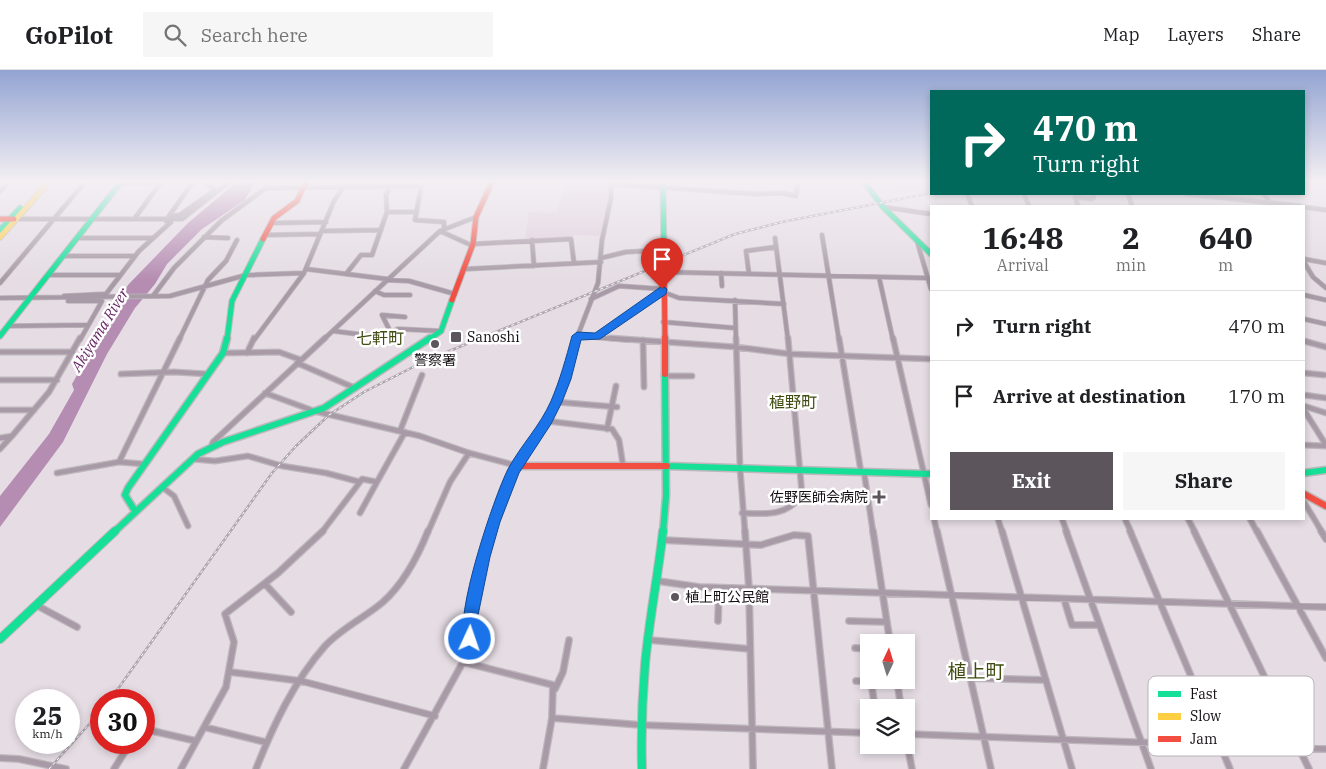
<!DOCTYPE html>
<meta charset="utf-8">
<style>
body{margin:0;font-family:"IBM Plex Serif","Noto Sans JP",serif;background:#f6f6f6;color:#202124;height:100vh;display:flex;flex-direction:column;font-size:19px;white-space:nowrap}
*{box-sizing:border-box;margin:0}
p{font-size:16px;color:#757577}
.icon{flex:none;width:28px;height:28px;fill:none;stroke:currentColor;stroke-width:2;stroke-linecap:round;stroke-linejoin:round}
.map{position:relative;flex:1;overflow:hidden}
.side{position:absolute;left:930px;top:135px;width:375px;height:315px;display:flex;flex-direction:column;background:#fff;border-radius:0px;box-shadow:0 2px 8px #0003}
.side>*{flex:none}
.top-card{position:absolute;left:930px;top:20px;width:375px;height:105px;border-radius:0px;box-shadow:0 2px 8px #0003;background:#00695c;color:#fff;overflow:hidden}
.needle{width:32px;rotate:4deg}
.controls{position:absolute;left:860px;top:564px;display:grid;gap:10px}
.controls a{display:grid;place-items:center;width:55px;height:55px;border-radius:0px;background:#fff;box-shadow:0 2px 8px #0003;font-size:25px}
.speed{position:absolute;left:15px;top:619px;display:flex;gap:10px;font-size:25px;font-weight:700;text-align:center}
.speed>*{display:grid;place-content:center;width:65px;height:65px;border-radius:50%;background:#fff;box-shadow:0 2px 8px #0003;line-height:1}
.speed small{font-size:12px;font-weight:400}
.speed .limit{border:8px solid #d22;background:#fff;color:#111}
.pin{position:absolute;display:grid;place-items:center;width:42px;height:42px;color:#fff;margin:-51px -21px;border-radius:50% 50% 50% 0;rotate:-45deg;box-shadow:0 0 5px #0007}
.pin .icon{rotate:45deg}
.me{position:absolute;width:55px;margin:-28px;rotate:3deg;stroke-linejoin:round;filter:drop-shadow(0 0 4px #0008)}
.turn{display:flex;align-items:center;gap:18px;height:105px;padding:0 20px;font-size:22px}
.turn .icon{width:65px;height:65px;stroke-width:2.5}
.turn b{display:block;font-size:35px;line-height:42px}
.eta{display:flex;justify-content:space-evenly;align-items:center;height:85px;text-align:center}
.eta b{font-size:30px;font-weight:800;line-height:35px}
.primary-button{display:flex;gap:10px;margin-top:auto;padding:10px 20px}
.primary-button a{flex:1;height:58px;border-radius:0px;background:#5c555c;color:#fff;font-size:20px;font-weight:800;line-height:58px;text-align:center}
.primary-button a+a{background:#f6f6f6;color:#202124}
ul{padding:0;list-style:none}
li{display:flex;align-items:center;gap:15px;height:70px;padding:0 20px;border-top:1px solid #e0e0e0}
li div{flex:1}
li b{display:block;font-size:19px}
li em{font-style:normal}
header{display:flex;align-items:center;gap:30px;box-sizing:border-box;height:70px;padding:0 25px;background:#fff;border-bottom:1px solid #e0e0e0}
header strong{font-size:24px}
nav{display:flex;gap:28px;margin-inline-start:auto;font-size:18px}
.search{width:350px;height:45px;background:#f6f6f6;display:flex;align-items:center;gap:12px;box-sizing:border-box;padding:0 18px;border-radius:0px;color:#757577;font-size:19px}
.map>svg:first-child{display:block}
.built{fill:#dfcfdd}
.water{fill:#b58db2}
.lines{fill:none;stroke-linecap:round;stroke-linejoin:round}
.street-far2-casing{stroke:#beb8bd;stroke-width:5.5}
.street-far1-casing{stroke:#beb8bd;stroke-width:7}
.street-casing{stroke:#beb8bd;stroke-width:8}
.fast-far2-casing{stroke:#beb8bd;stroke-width:7}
.fast-far1-casing{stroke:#beb8bd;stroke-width:9}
.fast-casing{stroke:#beb8bd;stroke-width:10}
.slow-casing{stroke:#beb8bd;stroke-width:7}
.jam-far1-casing{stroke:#beb8bd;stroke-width:7}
.jam-casing{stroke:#beb8bd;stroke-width:9}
.street-far2{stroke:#a89ba7;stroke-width:4}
.street-far1{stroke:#a89ba7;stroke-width:4.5}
.street{stroke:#a89ba7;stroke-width:5.5}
.fast-far2{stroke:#16e098;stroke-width:5}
.fast-far1{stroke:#16e098;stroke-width:6}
.fast{stroke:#16e098;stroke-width:8}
.slow{stroke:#ffcf43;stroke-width:5}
.jam-far1{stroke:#f24e42;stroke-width:5}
.jam{stroke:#f24e42;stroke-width:6}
.rail-casing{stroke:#aea5ae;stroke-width:2.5}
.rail{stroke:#fff;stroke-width:1;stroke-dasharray:3;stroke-linecap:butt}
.route{fill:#1a73e8;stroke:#114b97}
.poi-dot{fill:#5c555c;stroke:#fff;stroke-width:2}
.labels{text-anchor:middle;stroke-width:5;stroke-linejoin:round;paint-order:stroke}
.poi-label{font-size:14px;fill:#130d12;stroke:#fff;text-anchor:start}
.water-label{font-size:15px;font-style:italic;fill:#621f5f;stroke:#fff}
.quarter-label{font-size:16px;fill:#414c13;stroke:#fff}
.near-quarter-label{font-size:19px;fill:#414c13;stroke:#fff}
.key{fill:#fff;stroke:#b8b6b8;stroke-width:1}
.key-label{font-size:14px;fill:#130d12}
</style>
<header>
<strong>GoPilot</strong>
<div class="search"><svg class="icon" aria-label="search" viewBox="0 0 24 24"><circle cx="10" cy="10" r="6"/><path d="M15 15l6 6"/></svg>Search here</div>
<nav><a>Map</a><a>Layers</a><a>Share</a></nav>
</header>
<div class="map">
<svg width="1326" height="699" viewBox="0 0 1326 699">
<rect width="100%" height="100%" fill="#e5dce4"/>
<path class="built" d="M568 112H609V129L600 166 575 165 571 168 525 170 529 142 556 143Z
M894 112H931V121L918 123 896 120Z"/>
<path class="water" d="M237 112H255L245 130 202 159 167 194 155 214 135 238 107 284 63 372 0 457V426L49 364 74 320 72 314 128 215 188 153Z"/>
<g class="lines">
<g class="street-far2-casing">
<path id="street-far2" d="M422 112 415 150 444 152V158
M121 113H160
M611 114 756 124 783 123 796 126 798 112
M0 121 9 112
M967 124 972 136
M1024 124 1029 136
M1128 124 1132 136
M1186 124 1300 136
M1264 124 1271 135
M1078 136 1075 127 1092 129 1094 127 1092 124
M883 137 931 144
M1304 137 1326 140
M387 142H417
M169 146 193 112
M171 146 180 145 215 120 205 112
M135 148 161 112
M16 149H182L229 112
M272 153 326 152
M322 161 381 160
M440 161 473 176
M266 165 320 164
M822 165 839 270
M204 167 228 168
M77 168H153
M775 168 788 270
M532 170 534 196
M917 171 931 219
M473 174 571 169 574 193
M63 186H135
M601 188 626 182 662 180
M1304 189 1326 193
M1304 192 1313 207 1326 218
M306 199 387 209
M466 199 601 192
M662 202 928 208
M721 203 722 216
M346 204 361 185H372L387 142 386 125 390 117
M749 204 746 181 776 177
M48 205H119
M879 207 893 270
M387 210 409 211 455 224
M0 213 85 112
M375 221 384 225H410
M1304 225 1326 230
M64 226 106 224 139 181 171 152 166 151
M153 226 174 198 221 151 266 118 421 116
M0 228 170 226 246 205 304 203 334 131 344 116
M591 229 619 216 663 219
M735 230 736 270
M68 231H102L80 270
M1304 249 1326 254
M663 252 735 258
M8 256 87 255
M333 261 381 267 398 259 441 261
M390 261 382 245 405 247
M577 266 628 270
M597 267 663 222 679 228 784 234
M179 270 208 210 226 191 237 170
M254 270 304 203
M323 270 440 161 476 147
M576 270 598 213 602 170 611 128V112"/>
</g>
<g class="street-far1-casing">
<path id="street-far1" d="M610 268 736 277 790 284 931 289
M736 268 740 398 745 462
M839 268 861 402
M893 268 931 435
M643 270 644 317
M1304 271 1326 277
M0 282H73
M223 283 279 282 301 290
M247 283 254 268
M297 293 355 318
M1304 303 1324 305
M121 304 174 302 208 304
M664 306H692
M0 310H57
M265 323 314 341 420 366 469 383 518 396
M1304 325 1326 328
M556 332 617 337
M1304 336 1326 343
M0 340H34
M1304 340 1326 375
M547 351 612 359 619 370 623 395
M607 359 616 316
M400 361 422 305
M0 368 12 366 49 322 80 268
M1304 375 1326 376
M211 377 213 372 325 268
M0 379 12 366
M192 389 215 391 248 386 282 396 326 403 360 412 362 409 377 412 405 362
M119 392 180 268
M864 402 873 462
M57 403 119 392 144 394
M162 417 174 426 188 456
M1304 432 1322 462
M360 443 377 412
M742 443C764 444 788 447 802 424L788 268
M934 449 937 462
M998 449 1002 462
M1062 449 1067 462
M1125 449 1131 462
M1188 449 1195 462
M1250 449 1257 462
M322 462 360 412
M428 462 450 412 469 383
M491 462 514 401 547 351 565 309 576 268"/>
</g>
<g class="street-casing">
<path id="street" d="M745 461 749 519 753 699
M873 461 890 572
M937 461 991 699
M1002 461 1072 699
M1066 461 1151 699
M1130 461 1230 699
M1194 461 1309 699
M1257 461 1326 588
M1321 461 1326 469
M662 470 761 475 794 465 808 466 832 699
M658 511 699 517 1326 537
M265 514 291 542
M1064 529 1072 555H1099
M36 535 77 557
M718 551 719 518
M849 551 887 552
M649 570 750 579
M855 578 869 579
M463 592 553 615 552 648 543 699
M230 602 301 611 435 646
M971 608 1046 610
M897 610 901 638
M856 611 897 612
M871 611 875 638
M555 619 563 602 569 570
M552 648 641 655 869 663
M204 657 265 672
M144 659 196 671
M906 664 1326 679
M906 668 912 699
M0 688 19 689 66 699
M114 699 131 672
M181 699 226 617 234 572 225 544 278 503 323 461
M256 699C273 656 294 611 325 576 342 558 364 548 383 532 403 514 418 486 428 461
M404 699 463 592 470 569V550L483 487 492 461"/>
</g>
<g class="fast-far2-casing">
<path id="fast-far2" d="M663 112 664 190
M864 112 883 137 931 184
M0 160 20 138
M0 266 121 112
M227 270 232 231 263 169
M428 270 441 261 452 230"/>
</g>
<g class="fast-far1-casing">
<path id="fast-far1" d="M667 396 931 404
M1304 403 1326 400
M135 441 125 425 128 418 223 283 227 268
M114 462 198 384 223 372 324 338 430 268
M663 462 666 426 665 304"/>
</g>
<g class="fast-casing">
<path id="fast" d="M0 569 115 461
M642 699C641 664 642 630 645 595 649 550 658 506 663 461"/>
</g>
<g class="slow-casing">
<path id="slow" d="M0 167 49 112"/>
</g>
<g class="jam-far1-casing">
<path id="jam-far1" d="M0 149H14
M263 169 274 148 297 131 306 112
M664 190 665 270
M452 230 473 174 476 147 492 112"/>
</g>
<g class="jam-casing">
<path id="jam" d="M665 268V304
M518 396H667
M1304 424 1326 436"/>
</g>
<use href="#street-far2" class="street-far2"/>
<use href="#street-far1" class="street-far1"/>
<use href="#street" class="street"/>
<use href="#fast-far2" class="fast-far2"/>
<use href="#fast-far1" class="fast-far1"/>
<use href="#fast" class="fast"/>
<use href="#slow" class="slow"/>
<use href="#jam-far1" class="jam-far1"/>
<use href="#jam" class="jam"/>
<g class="rail-casing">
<path id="rail" d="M110 630 272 403 296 376 329 345 364 322 425 291 735 164 782 152 931 123
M49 699 101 641"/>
</g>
<use href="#rail" class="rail"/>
</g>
<linearGradient id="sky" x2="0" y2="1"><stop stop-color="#93a4d2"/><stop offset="0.53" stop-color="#f3eff3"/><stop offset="1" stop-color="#f3eff3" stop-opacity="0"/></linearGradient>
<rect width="1326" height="210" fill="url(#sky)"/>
<path class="route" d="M662 216 667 219 666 224 600 269 581 270 571 309 562 332 551 354 519 403 500 452 490 487 477 550 475 574 470 576 465 574C453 547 494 427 508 399 521 375 540 356 551 331 560 310 566 288 572 266L577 262 595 263Z"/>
<g class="poi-dot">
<rect x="450" y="261" width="12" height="12" rx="2.5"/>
<circle cx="435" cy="274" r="5"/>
<path d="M876.5 419.5h5v5h5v5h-5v5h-5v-5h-5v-5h5z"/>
<circle cx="675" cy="527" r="5"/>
</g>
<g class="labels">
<g class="poi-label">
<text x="467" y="272">Sanoshi</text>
<text x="435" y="295" text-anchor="middle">警察署</text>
<text x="868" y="432" text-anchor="end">佐野医師会病院</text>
<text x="685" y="532">植上町公民館</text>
</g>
<g class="water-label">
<text transform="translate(100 260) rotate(-58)" y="5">Akiyama River</text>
</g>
<g class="quarter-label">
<text x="380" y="274">七軒町</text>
<text x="793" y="338">植野町</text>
</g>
<g class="near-quarter-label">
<text x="976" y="608">植上町</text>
</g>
</g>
<rect x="1148" y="606" width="166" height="80" rx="8" class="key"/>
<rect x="1158" y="621" width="23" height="6" fill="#16e098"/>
<rect x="1158" y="643" width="23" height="7" fill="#ffcf43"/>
<rect x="1158" y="666" width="23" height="6" fill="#f24e42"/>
<g class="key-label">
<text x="1190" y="629">Fast</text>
<text x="1190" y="651">Slow</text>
<text x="1190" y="674">Jam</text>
</g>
</svg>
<div class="controls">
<a><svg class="needle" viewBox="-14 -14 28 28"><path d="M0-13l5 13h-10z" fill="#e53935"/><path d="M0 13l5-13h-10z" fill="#757577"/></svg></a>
<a><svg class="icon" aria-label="layers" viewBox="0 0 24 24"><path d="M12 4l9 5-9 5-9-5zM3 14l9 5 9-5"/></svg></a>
</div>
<div class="speed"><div>25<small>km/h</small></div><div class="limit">30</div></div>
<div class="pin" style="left:662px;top:219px;background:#d93025"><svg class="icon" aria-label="arrive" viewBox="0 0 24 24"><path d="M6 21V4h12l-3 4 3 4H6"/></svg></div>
<svg class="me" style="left:470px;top:569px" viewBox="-20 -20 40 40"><circle r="17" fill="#1a73e8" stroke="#fff" stroke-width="3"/><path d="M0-11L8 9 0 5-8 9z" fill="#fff"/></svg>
<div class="top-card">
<div class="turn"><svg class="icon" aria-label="right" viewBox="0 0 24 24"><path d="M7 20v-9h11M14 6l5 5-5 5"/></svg><div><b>470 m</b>Turn right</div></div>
</div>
<section class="side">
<div class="eta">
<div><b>16:48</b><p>Arrival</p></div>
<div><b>2</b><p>min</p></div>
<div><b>640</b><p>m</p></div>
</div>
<ul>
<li><svg class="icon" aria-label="right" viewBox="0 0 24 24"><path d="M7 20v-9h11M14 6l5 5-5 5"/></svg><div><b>Turn right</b></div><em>470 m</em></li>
<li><svg class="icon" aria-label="arrive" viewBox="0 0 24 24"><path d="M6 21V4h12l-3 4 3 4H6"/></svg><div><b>Arrive at destination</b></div><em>170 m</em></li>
</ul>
<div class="primary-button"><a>Exit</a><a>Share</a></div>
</section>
</div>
